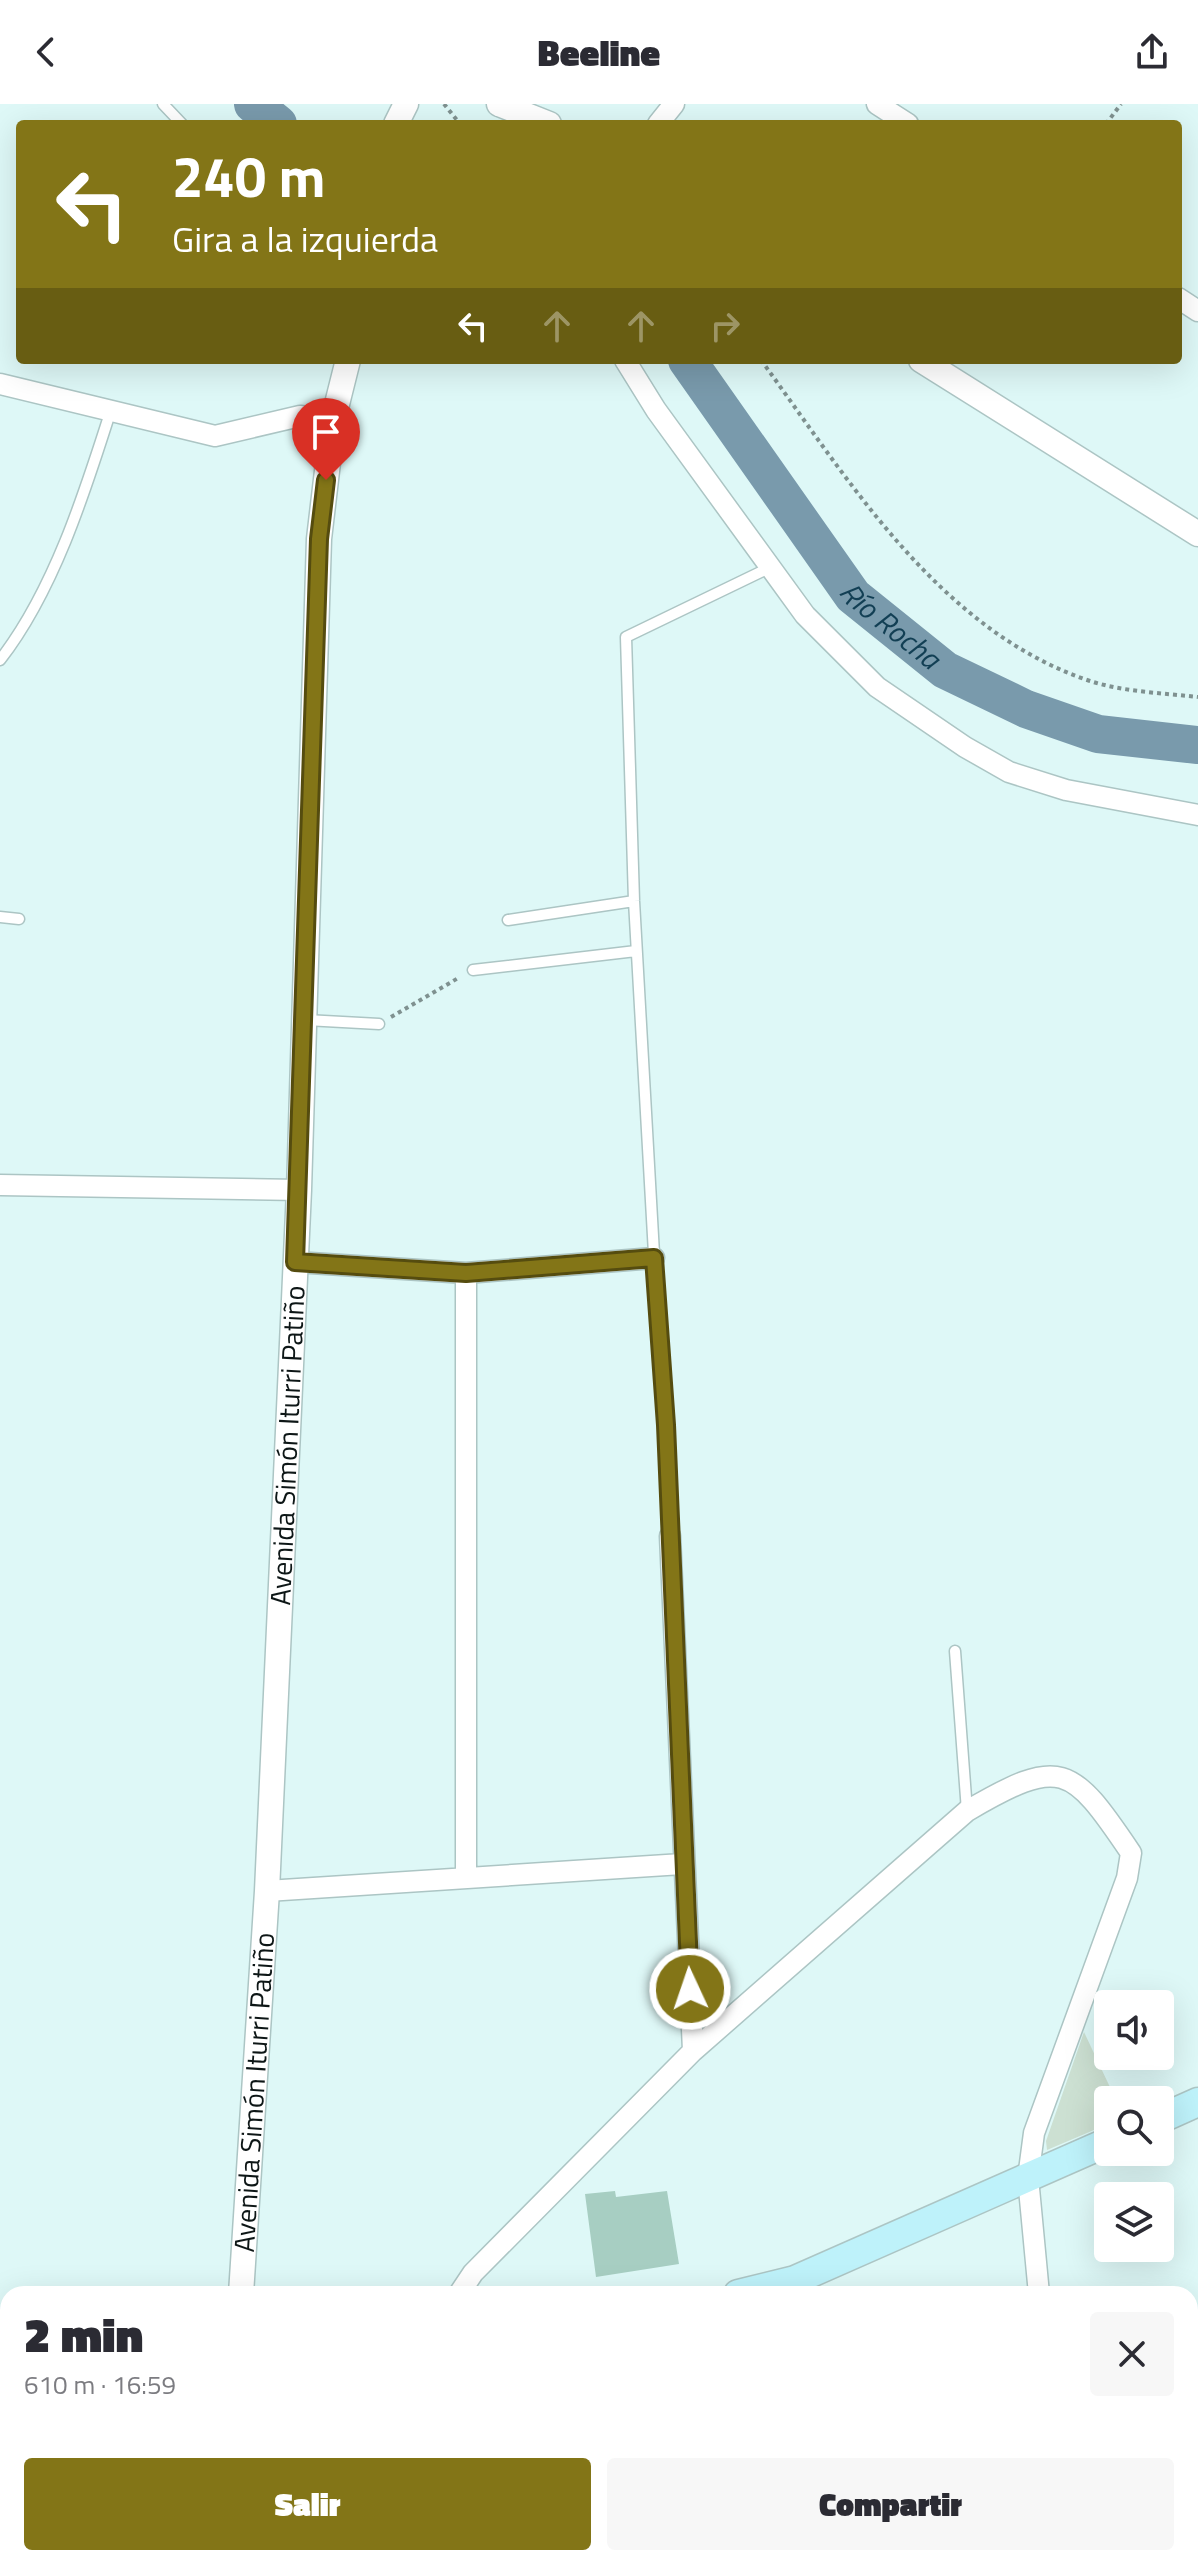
<!DOCTYPE html>
<html lang="es">
<meta charset="utf-8">
<style>
body{margin:0;font-family:"Titillium Web",sans-serif;background:#f7f7f7;color:#2b2b33;height:100vh;display:flex;flex-direction:column;font-size:30px;white-space:nowrap}
*{box-sizing:border-box;margin:0}
p{font-size:26px;color:#7c7c81}
.icon{flex:none;width:44px;height:44px;fill:none;stroke:currentColor;stroke-width:2;stroke-linecap:round;stroke-linejoin:round}
.map{position:relative;flex:1;overflow:hidden}
.sheet{position:absolute;left:0px;top:2182px;width:1198px;height:280px;display:flex;flex-direction:column;background:#fff;border-radius:24px 24px 0 0;box-shadow:0 8px 32px #0002}
.sheet>*{flex:none}
.banner{position:absolute;left:16px;top:16px;width:1166px;height:244px;border-radius:8px;box-shadow:0 8px 32px #0002;background:#837517;color:#fff;overflow:hidden}
.controls{position:absolute;left:1094px;top:1886px;display:grid;gap:16px}
.controls a{display:grid;place-items:center;width:80px;height:80px;border-radius:8px;background:#fff;box-shadow:0 8px 32px #0002;font-size:40px}
.pin{position:absolute;display:grid;place-items:center;width:68px;height:68px;color:#fff;margin:-82px -34px;border-radius:50% 50% 50% 0;rotate:-45deg;box-shadow:0 0 8px #0007}
.pin .icon{rotate:45deg}
.me{position:absolute;width:88px;margin:-44px;rotate:357deg;stroke-linejoin:round;filter:drop-shadow(0 0 6px #0008)}
.turn{display:flex;align-items:center;gap:28px;height:168px;padding:0 24px;font-size:36px}
.turn .icon{width:104px;height:104px;stroke-width:2.5}
.turn b{display:block;font-size:56px;line-height:68px}
.lanes{display:flex;align-items:center;height:76px;padding:0 24px;background:#0003;justify-content:center;gap:40px;direction:ltr}
.lanes .off{opacity:.35}
.round{display:grid;place-items:center;flex:none;width:84px;height:84px;border-radius:8px;background:#f7f7f7}
.overview{display:flex;align-items:center;justify-content:space-between;height:136px;padding:0 24px}
h1{font-size:48px;font-weight:800;line-height:60px}
.button{display:flex;gap:16px;margin-top:auto;padding:16px 24px}
.button a{flex:1;height:92px;border-radius:8px;background:#837517;color:#fff;font-size:32px;font-weight:800;line-height:92px;text-align:center}
.button a+a{background:#f7f7f7;color:#2b2b33}
header{display:flex;justify-content:space-between;align-items:center;height:104px;padding:0 24px;background:#fff;font-size:36px;font-weight:800}
.map>svg:first-child{display:block}
.green{fill:#cce0d2}
.lines{fill:none;stroke-linecap:round;stroke-linejoin:round}
.river{stroke:#799aac;stroke-width:38}
.building{fill:#a7cec2}
.service-casing{stroke:#acc5c4;stroke-width:13}
.minor-casing{stroke:#acc5c4;stroke-width:23}
.tertiary-casing{stroke:#acc5c4;stroke-width:27}
.secondary-casing{stroke:#acc5c4;stroke-width:31}
.path{stroke:#7f9190;stroke-width:4;stroke-dasharray:4 4;stroke-linecap:butt}
.service{stroke:#fff;stroke-width:10}
.minor{stroke:#fff;stroke-width:20}
.tertiary{stroke:#fff;stroke-width:24}
.secondary{stroke:#bef2fa;stroke-width:28}
.route-casing{stroke:#554c0f;stroke-width:20}
.route{stroke:#837517;stroke-width:14}
.labels{text-anchor:middle;stroke-width:7;stroke-linejoin:round;paint-order:stroke}
.street-label{font-size:28px;fill:#0d1616;stroke:#fff}
.water-label{font-size:30px;font-style:italic;fill:#123f54;stroke:#fff}
</style>
<header><svg class="icon" aria-label="back" viewBox="0 0 24 24"><path d="M15 5l-7 7 7 7"/></svg>Beeline<svg class="icon" aria-label="share" viewBox="0 0 24 24"><path d="M12 15V3M7 8l5-5 5 5M5 13v7h14v-7"/></svg></header>
<div class="map">
<svg width="1198" height="2462" viewBox="0 0 1198 2462">
<rect width="100%" height="100%" fill="#def8f7"/>
<path class="green" d="M1084 1928 1116 1996H1108V2020L1047 2046 1046 2037Z"/>
<g class="lines">
<g class="river">
<path d="M253 0 278 20"/>
<path id="s1" d="M687 256 853 492 945 566 1026 605 1098 630 1198 641"/>
</g>
</g>
<path class="building" d="M615 2087 616 2093 667 2087 679 2160 596 2173 585 2090Z"/>
<g class="lines">
<g class="service-casing">
<path id="service" d="M163 0 182 20
M0 556C53 488 84 391 110 309
M0 813 19 815
M508 816 634 797
M473 866 636 847
M306 916 379 920
M670 1432 634 797 626 533 771 463
M955 1547 967 1707"/>
</g>
<g class="minor-casing">
<path id="minor" d="M877 0 908 20
M658 20 674 0
M1178 194 1198 207
M625 256 656 306 805 511 877 583 965 643 1009 668 1066 686 1198 711
M0 280 215 332 300 312 333 316
M0 1081 299 1086
M295 1158 466 1169 654 1154
M466 1169V1774
M670 1432 693 1947
M267 1787 682 1760
M459 2190 473 2169 693 1947 967 1707C1061 1652 1071 1660 1131 1749L1127 1774 1034 2029 1028 2074 1039 2190
M1190 2402 1198 2403
M715 2454V2462
M1061 2454 1062 2462"/>
</g>
<g class="tertiary-casing">
<g id="tertiary">
<path d="M499 0 549 20"/>
<path d="M396 20 406 0"/>
<path d="M921 256 1198 430"/>
<path id="s2" d="M241 2190 267 1787 299 1086 319 435 333 316 348 256"/>
</g>
</g>
<g class="secondary-casing">
<path id="secondary" d="M1160 2015 1198 1998
M738 2190 795 2176 1108 2038
M0 2308 8 2307
M226 2462 227 2454"/>
</g>
<path class="path" d="M444 0 460 20
M1106 20 1121 0
M761 256C850 378 940 527 1090 577 1124 588 1163 589 1198 593
M391 913 460 873
M660 2462 697 2460"/>
<use href="#service" class="service"/>
<use href="#minor" class="minor"/>
<use href="#tertiary" class="tertiary"/>
<use href="#secondary" class="secondary"/>
</g>
<g class="lines">
<g class="route-casing">
<path id="route" d="M326 376 319 435 295 1158 466 1169 654 1154 666 1321 690 1885"/>
</g>
<use href="#route" class="route"/>
</g>
<g class="labels">
<g class="street-label">
<text dy="10" stroke="none"><textPath href="#s2" startOffset="850">Avenida Simón Iturri Patiño</textPath></text>
<text dy="10" stroke="none"><textPath href="#s2" startOffset="202">Avenida Simón Iturri Patiño</textPath></text>
</g>
<g class="water-label">
<text dy="10" stroke="none"><textPath href="#s1" startOffset="336">Río Rocha</textPath></text>
</g>
</g>
</svg>
<div class="controls">
<a><svg class="icon" aria-label="sound" viewBox="0 0 24 24"><path d="M4 9h4l5-4v14l-5-4H4zM17 9q2 3 0 6"/></svg></a>
<a><svg class="icon" aria-label="search" viewBox="0 0 24 24"><circle cx="10" cy="10" r="6"/><path d="M15 15l6 6"/></svg></a>
<a><svg class="icon" aria-label="layers" viewBox="0 0 24 24"><path d="M12 4l9 5-9 5-9-5zM3 14l9 5 9-5"/></svg></a>
</div>
<div class="pin" style="left:326px;top:376px;background:#d93025"><svg class="icon" aria-label="arrive" viewBox="0 0 24 24"><path d="M6 21V4h12l-3 4 3 4H6"/></svg></div>
<svg class="me" style="left:690px;top:1885px" viewBox="-20 -20 40 40"><circle r="17" fill="#837517" stroke="#fff" stroke-width="3"/><path d="M0-11L8 9 0 5-8 9z" fill="#fff"/></svg>
<div class="banner">
<div class="turn"><svg class="icon" aria-label="left" viewBox="0 0 24 24"><path d="M17 20v-9H6M10 6l-5 5 5 5"/></svg><div><b>240 m</b>Gira a la izquierda</div></div>
<div class="lanes"><svg class="icon" aria-label="left" viewBox="0 0 24 24"><path d="M17 20v-9H6M10 6l-5 5 5 5"/></svg><svg class="icon off" aria-label="ahead" viewBox="0 0 24 24"><path d="M12 20V5M6 11l6-6 6 6"/></svg><svg class="icon off" aria-label="ahead" viewBox="0 0 24 24"><path d="M12 20V5M6 11l6-6 6 6"/></svg><svg class="icon off" aria-label="right" viewBox="0 0 24 24"><path d="M7 20v-9h11M14 6l5 5-5 5"/></svg></div>
</div>
<section class="sheet">
<div class="overview"><div><h1>2 min</h1><p>610 m · 16:59</p></div><a class="round"><svg class="icon" aria-label="close" viewBox="0 0 24 24"><path d="M6 6l12 12M18 6L6 18"/></svg></a></div>
<div class="button"><a>Salir</a><a>Compartir</a></div>
</section>
</div>
